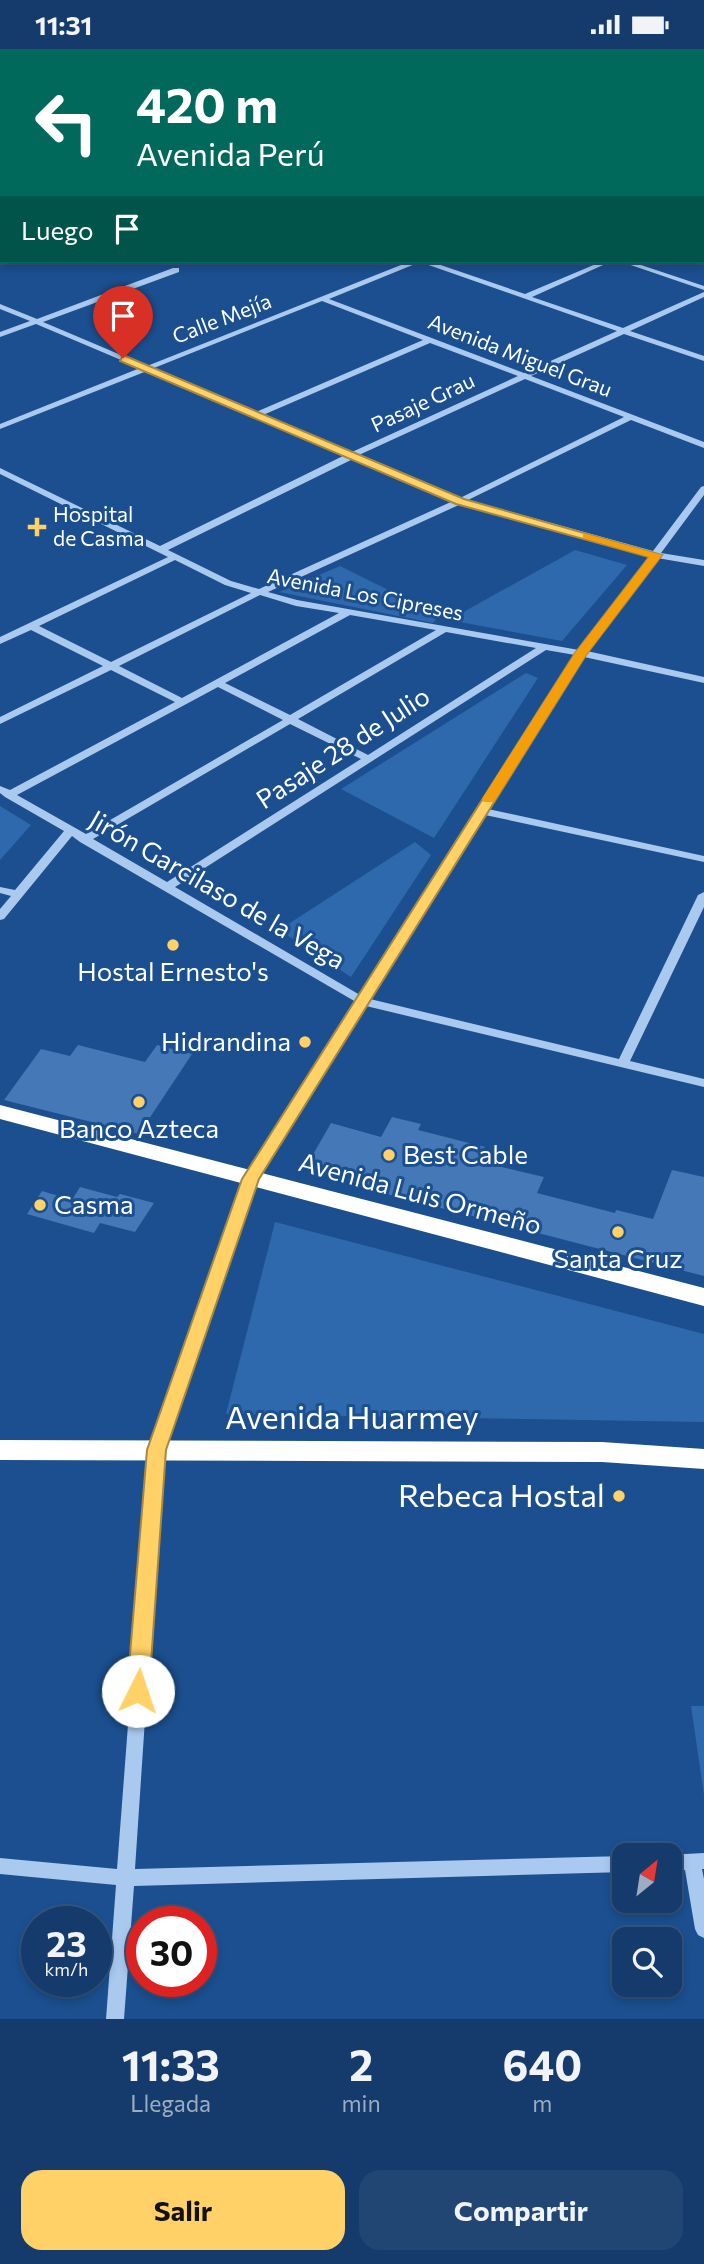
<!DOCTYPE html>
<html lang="es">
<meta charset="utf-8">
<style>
body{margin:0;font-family:Commissioner,sans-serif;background:#214673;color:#f1f3f6;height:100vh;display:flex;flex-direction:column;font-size:26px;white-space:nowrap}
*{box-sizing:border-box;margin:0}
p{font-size:23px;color:#9dadc1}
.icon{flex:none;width:38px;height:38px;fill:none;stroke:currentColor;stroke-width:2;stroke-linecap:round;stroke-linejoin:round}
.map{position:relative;height:1970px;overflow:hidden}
.side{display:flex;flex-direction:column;background:#143b6b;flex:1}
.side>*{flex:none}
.top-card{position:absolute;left:0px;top:0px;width:705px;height:214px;box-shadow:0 4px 10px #0003,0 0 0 2px #33557e;background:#00695c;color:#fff;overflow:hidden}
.needle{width:46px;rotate:30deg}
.buttons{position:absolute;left:612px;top:1794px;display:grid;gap:14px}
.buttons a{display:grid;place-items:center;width:70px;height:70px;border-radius:14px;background:#143b6b;box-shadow:0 4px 10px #0003,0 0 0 2px #33557e;font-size:35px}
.speed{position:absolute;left:21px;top:1857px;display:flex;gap:14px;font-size:35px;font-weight:700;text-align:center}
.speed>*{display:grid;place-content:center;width:91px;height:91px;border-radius:50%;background:#143b6b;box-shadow:0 4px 10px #0003,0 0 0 2px #33557e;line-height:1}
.speed small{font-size:18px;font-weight:400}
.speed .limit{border:10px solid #d22;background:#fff;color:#111}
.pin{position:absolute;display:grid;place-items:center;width:60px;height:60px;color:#fff;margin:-72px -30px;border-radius:50% 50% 50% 0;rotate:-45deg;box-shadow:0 0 7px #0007}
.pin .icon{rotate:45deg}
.me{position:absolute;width:77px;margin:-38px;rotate:4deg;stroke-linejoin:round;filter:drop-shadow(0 0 5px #0008)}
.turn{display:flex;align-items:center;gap:24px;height:147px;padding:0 21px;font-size:32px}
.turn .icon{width:91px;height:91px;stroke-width:2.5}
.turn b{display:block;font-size:49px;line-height:60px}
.then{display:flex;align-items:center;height:66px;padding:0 21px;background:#0003;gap:14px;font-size:26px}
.eta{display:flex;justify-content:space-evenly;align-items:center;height:119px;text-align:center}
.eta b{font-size:42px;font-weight:700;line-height:49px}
.cta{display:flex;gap:14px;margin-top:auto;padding:14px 21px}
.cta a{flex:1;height:80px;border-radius:21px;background:#ffd166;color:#111;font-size:28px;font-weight:700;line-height:80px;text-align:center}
.cta a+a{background:#214673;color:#f1f3f6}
.status{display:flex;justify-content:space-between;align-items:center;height:49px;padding:0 35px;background:#143b6b;direction:ltr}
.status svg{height:19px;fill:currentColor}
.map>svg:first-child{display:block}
.green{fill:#2e69ad}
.building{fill:#4478b7}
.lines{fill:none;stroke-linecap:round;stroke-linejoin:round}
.minor{fill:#a9c9ee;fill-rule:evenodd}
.highway{fill:#fff;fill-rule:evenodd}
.route{fill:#ffd166;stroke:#a68842;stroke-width:2}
.slow{fill:#f59e0b}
.poi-dot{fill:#ffd166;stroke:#1b4f8f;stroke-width:2.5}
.labels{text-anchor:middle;stroke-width:6;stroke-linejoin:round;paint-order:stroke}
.far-street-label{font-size:21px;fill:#fff;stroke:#1b4f8f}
.far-poi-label{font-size:21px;fill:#fff;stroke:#1b4f8f;text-anchor:start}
.street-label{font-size:26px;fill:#fff;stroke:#1b4f8f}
.poi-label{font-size:26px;fill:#fff;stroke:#1b4f8f}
.near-street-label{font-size:32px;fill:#fff;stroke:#1b4f8f}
.near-poi-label{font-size:32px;fill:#fff;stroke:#1b4f8f;text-anchor:end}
</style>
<div class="status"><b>11:31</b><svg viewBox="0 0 49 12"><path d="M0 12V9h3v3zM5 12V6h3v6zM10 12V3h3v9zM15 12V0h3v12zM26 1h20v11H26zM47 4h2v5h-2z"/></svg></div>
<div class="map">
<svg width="704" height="1970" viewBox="0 0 704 1970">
<rect width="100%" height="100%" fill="#1b4f8f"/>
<path class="green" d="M575 501 627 516 562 592 449 571Z
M340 517 439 566 433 574 279 543Z
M526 624 538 629 434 789 341 740Z
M0 757 31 776 0 811Z
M415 793 431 806 351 928 279 881Z
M275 1173 704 1285V1373L226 1365Z
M691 1657H704V1746Z"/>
<path class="building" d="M78 996 145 1013 157 996 192 1005 139 1085 4 1051 41 1000 70 1007Z
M392 1068 421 1075 418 1081 485 1098 477 1112 544 1128 537 1144 615 1164 616 1161 653 1170 672 1121 704 1128V1227L356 1137 359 1130 307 1116 331 1074 381 1088Z
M80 1138 117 1148 120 1145 154 1154 135 1183 100 1174 94 1184 27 1165 42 1142 72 1151Z"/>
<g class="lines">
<path class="minor" d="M568 0H574L575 2H569Z
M411 212H429L525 245 603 212H612L532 248 623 279 704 243V248L630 282 704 307V312L624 285 531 327 704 393V399L631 371 468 451 653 502 701 438 704 437V446L661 504 704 511V517L657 509 587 602 704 628V634L584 608 488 760 704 807V813L485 766 370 950 619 1010 698 846 704 843V858L630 1012 704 1030V1038L366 957 257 1130 163 1401 135 1820 625 1807V1823L134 1837 124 1970H106L116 1836 0 1825V1809L117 1820 149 1401 244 1130 356 953 80 793 72 787 4 870 0 871V860L11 847 0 844V838L15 841 64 782 5 748 0 744V737L10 741 175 653 111 621 0 675V668L103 617 31 581 0 595V588L168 508 0 425V419L160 497 345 406 147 322 0 380V375L140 319 36 275 0 288V283L30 272 0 260V255L37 270 173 219H179V223L43 273 147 317ZM420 213 617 282 524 324 329 250ZM322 252 423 291 256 363 154 319ZM430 294 518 327 352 403 263 366ZM525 330 624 368 460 449 359 406ZM353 410 453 452 259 540 231 532 168 501ZM461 455 649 507 579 601 297 551 268 543ZM175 511 225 536 251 544 111 613 39 577ZM260 546 296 557 339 564 182 649 119 617ZM350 566 436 581 290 666 225 634ZM446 583 536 599 368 706 298 670ZM546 601 575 606 360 946 175 838ZM218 638 283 671 86 785 17 746ZM290 675 361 710 167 833 93 790Z
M619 212H629L704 237V241Z
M704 1804V1820H702L704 1830V1889L698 1886 695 1880 685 1821H670V1806H667Z"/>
<path class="highway" d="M0 1056 704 1239V1257L0 1070Z
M0 1391 602 1393 704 1400V1420L602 1413 0 1411Z"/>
</g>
<path class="route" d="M123 306 464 450 662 506 586 606 259 1130 166 1401 149 1642 146 1648 138 1651 131 1648 127 1642 147 1401 242 1130 575 604 649 508 456 455 120 312Z"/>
<path class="slow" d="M583 484 662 506 586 606 494 753H484L482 750 575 604 649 508 583 489Z"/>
<g class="poi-dot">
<path d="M33.5 467.5h7v7h7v7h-7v7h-7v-7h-7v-7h7z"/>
<circle cx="173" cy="896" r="7"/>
<circle cx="305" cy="993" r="7"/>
<circle cx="139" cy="1053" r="7"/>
<circle cx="389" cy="1106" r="7"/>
<circle cx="40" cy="1156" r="7"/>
<circle cx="618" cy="1183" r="7"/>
<circle cx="619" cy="1447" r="7"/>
</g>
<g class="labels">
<g class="far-street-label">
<text transform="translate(222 270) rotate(-21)" y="7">Calle Mejía</text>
<text transform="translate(520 307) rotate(21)" y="7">Avenida Miguel Grau</text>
<text transform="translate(423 354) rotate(-25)" y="7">Pasaje Grau</text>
<text transform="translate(365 546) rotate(11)" y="7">Avenida Los Cipreses</text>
</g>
<g class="far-poi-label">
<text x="53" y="473">Hospital<tspan x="53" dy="24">de Casma</tspan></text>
</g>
<g class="street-label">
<text transform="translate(343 699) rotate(-33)" y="9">Pasaje 28 de Julio</text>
<text transform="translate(217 841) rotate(30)" y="9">Jirón Garcilaso de la Vega</text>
<text transform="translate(420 1145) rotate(15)" y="9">Avenida Luis Ormeño</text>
</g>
<g class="poi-label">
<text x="173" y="932">Hostal Ernesto's</text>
<text x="291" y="1002" text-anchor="end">Hidrandina</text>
<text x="139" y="1089">Banco Azteca</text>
<text x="403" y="1115" text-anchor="start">Best Cable</text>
<text x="54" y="1165" text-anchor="start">Casma</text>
<text x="618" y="1219">Santa Cruz</text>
</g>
<g class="near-street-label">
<text x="352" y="1380">Avenida Huarmey</text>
</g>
<g class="near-poi-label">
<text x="605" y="1458">Rebeca Hostal</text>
</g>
</g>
</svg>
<div class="buttons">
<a><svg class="needle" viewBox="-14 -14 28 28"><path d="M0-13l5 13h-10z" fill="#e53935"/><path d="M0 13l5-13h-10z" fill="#9dadc1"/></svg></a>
<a><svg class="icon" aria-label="search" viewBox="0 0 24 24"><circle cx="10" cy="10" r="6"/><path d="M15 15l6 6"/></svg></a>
</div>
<div class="speed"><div>23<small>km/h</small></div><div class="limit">30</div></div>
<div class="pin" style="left:123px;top:309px;background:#d93025"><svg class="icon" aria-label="arrive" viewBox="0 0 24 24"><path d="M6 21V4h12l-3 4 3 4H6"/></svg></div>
<svg class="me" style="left:138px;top:1642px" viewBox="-20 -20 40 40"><circle r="19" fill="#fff"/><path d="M0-13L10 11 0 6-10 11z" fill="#ffd166"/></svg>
<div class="top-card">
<div class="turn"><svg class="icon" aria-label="left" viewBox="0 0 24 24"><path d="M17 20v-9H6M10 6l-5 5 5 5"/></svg><div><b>420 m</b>Avenida Perú</div></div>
<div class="then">Luego<svg class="icon" aria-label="arrive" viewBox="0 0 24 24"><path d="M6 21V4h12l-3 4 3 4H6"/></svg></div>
</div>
</div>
<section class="side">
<div class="eta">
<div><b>11:33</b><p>Llegada</p></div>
<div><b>2</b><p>min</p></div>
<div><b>640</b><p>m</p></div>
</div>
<div class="cta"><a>Salir</a><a>Compartir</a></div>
</section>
